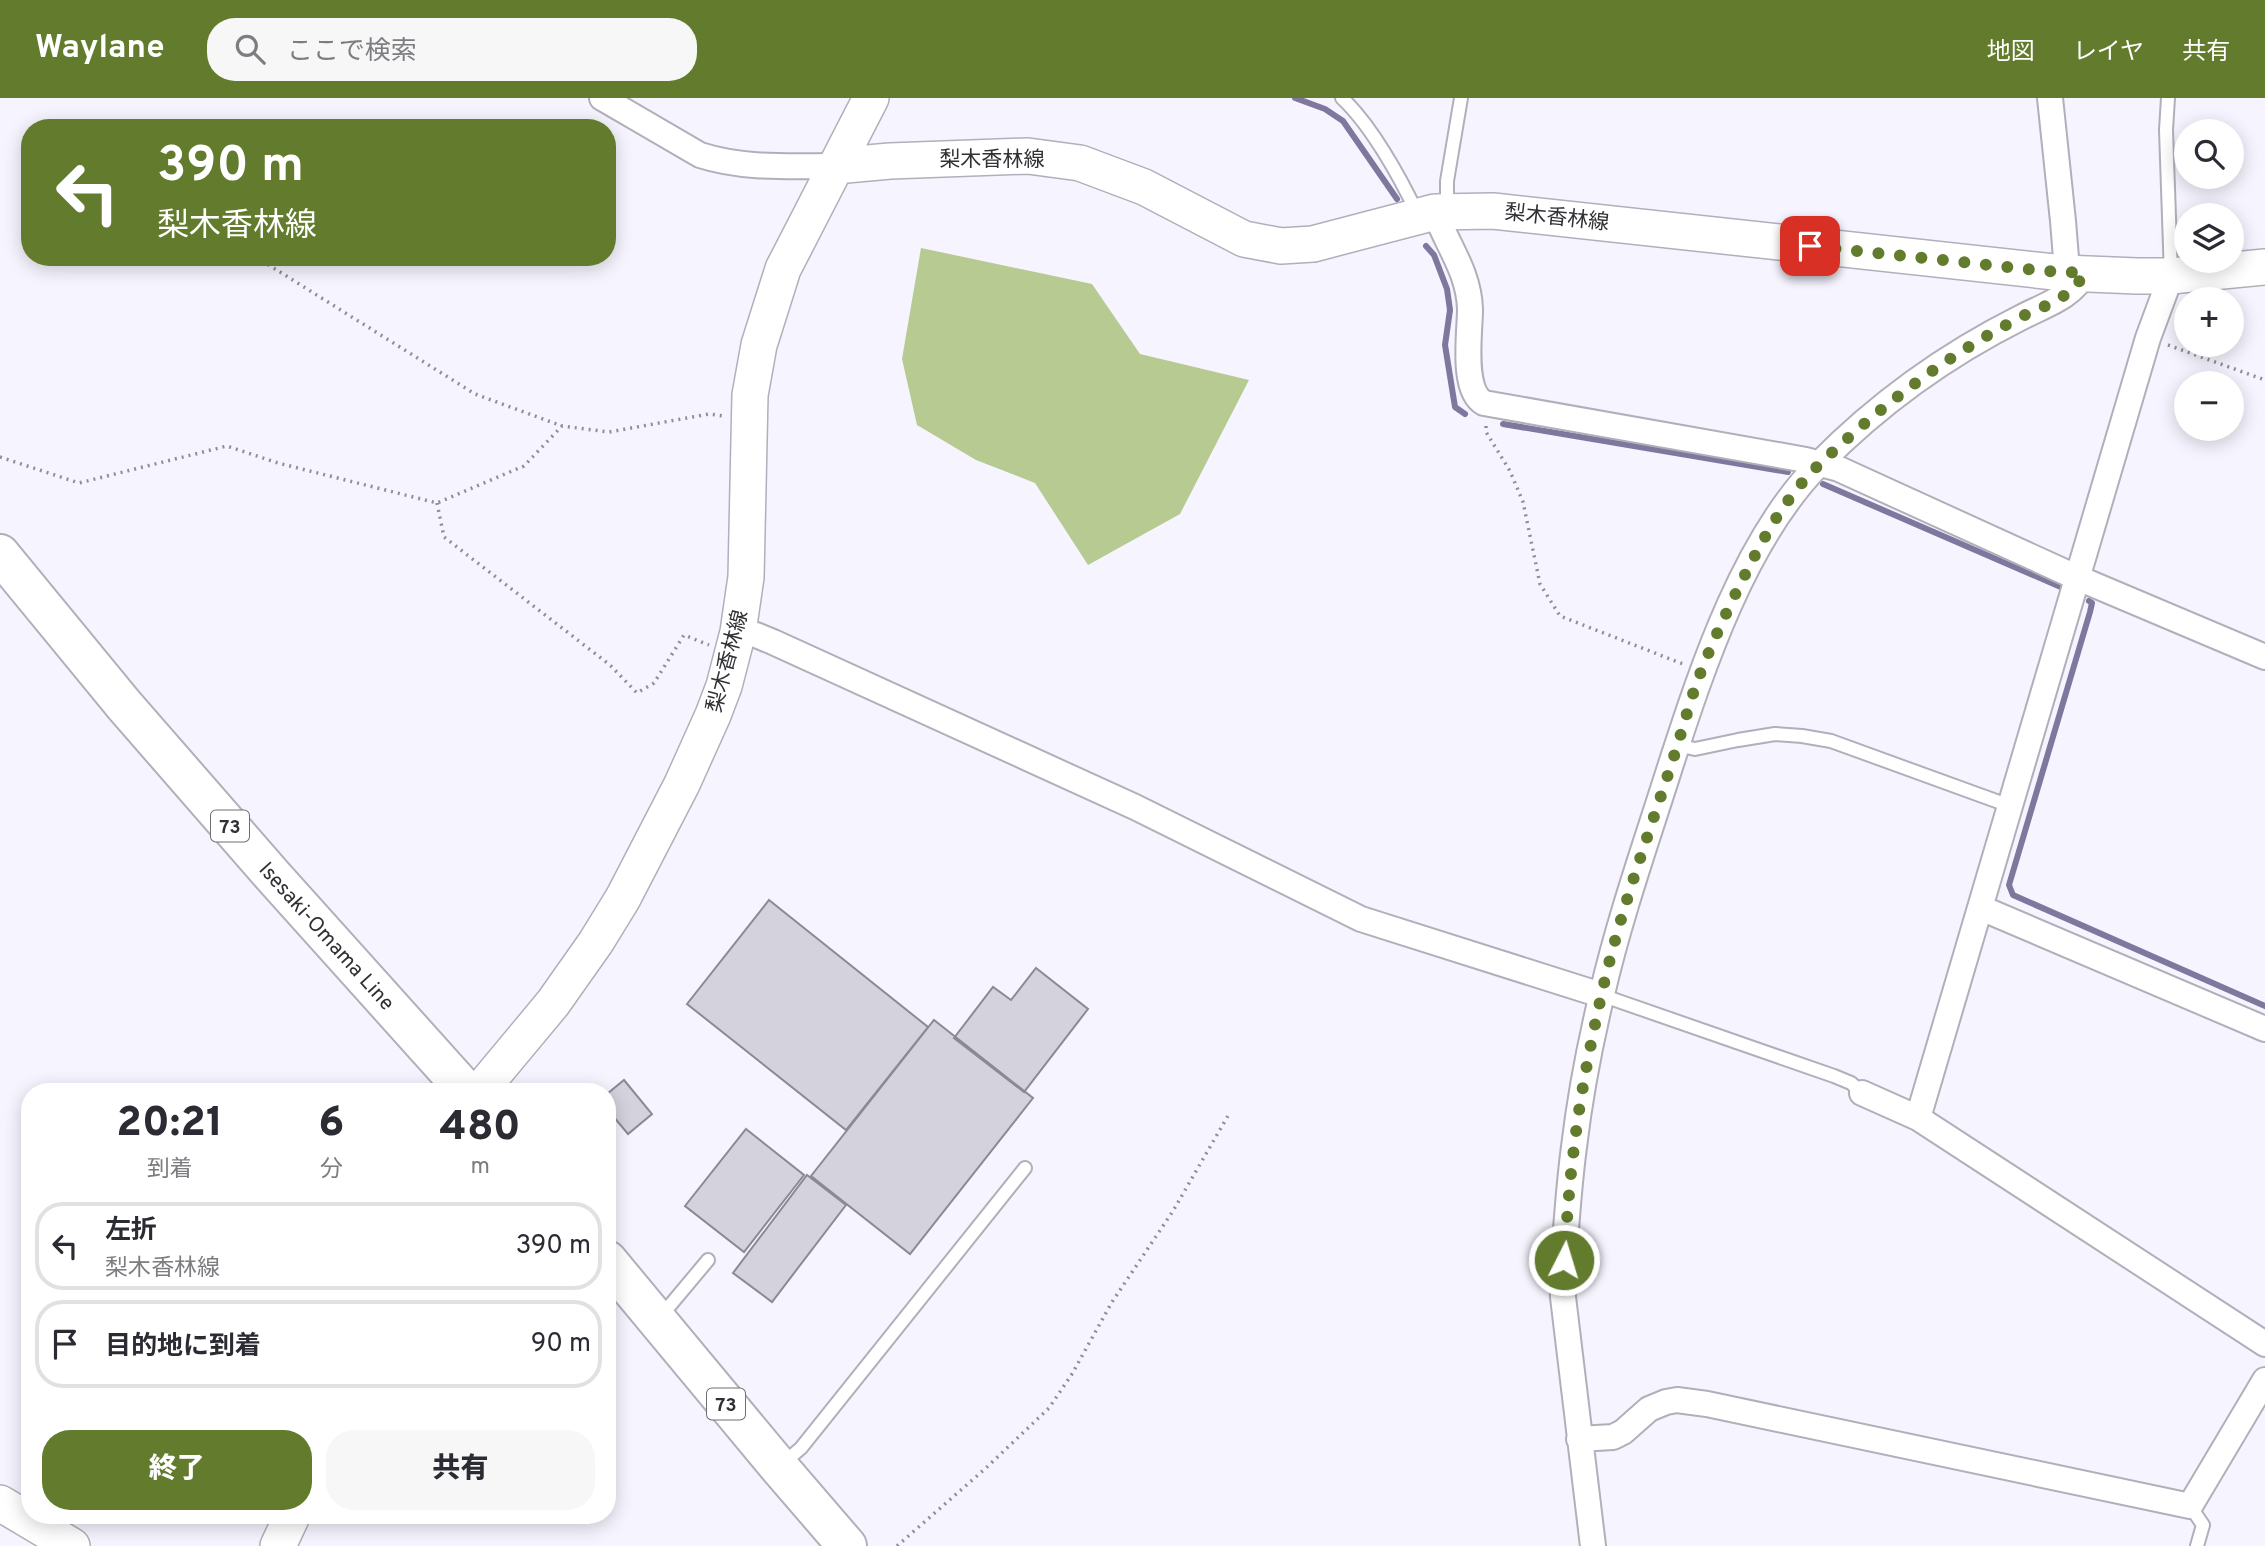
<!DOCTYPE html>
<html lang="ja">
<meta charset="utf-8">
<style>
body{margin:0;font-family:Overpass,"Noto Sans JP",sans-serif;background:#f7f7f7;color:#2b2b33;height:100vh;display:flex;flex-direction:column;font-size:26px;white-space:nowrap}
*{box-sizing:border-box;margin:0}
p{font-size:23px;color:#7c7c81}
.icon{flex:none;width:38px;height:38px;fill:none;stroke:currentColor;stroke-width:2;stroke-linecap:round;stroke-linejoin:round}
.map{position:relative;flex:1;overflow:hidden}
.sheet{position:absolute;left:21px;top:985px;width:595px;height:441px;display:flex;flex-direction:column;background:#fff;border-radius:28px;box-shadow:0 4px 18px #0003}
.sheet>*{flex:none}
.banner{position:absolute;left:21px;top:21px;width:595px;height:147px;border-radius:28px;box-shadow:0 4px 18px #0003;background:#627b2d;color:#fff;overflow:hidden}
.controls{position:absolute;left:2174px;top:21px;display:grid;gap:14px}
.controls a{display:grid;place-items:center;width:70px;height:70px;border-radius:50%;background:#fff;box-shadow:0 4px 18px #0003;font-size:35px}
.pin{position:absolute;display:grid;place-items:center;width:60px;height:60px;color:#fff;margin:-30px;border-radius:14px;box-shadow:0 4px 10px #0006}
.me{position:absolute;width:77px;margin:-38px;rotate:5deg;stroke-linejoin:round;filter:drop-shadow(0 0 5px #0008)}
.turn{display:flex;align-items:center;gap:24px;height:147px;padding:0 21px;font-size:32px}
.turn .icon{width:91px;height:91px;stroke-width:2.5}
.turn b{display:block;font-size:49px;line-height:60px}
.eta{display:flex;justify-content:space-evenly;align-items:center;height:119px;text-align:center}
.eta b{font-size:42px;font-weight:800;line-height:49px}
.primary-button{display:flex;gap:14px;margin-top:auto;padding:14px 21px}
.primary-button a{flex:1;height:80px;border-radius:28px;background:#627b2d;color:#fff;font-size:28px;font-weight:800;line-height:80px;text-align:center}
.primary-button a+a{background:#f7f7f7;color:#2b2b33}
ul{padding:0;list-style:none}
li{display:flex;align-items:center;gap:21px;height:88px;margin:0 14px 10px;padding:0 7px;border:4px solid #e1e1e2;border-radius:28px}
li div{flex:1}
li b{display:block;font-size:26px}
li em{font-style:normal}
header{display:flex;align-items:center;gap:42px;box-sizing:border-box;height:98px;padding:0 35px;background:#627b2d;color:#fff}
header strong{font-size:33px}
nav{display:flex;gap:38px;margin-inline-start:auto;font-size:24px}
.search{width:490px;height:63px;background:#f7f7f7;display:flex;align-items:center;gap:18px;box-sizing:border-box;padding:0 24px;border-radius:28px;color:#7c7c81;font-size:26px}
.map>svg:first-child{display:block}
.forest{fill:#b6ca92}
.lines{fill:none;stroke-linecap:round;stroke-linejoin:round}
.stream{stroke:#7f779e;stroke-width:6}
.building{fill:#d4d2dc;stroke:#8b8a93;stroke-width:2}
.lane-casing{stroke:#b1afb9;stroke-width:16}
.street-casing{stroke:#b1afb9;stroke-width:28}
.secondary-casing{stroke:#b1afb9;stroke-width:38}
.primary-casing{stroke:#b1afb9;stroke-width:42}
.path{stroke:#908e95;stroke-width:3.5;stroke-dasharray:2 5;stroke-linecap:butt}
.lane{stroke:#fff;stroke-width:12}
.street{stroke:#fff;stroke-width:24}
.secondary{stroke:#fff;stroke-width:35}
.primary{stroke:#fff;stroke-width:38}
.route{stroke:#627b2d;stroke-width:12;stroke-dasharray:0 21.6}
.labels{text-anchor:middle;stroke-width:5;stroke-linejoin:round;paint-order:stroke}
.shield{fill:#fff;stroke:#6f6e71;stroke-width:2}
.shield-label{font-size:19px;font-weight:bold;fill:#313034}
.street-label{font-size:21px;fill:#313034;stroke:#fff}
</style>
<header>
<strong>Waylane</strong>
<div class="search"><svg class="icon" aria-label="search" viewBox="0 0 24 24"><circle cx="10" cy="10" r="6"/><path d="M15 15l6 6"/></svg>ここで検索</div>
<nav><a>地図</a><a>レイヤ</a><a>共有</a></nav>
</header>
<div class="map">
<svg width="2265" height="1448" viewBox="0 0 2265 1448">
<rect width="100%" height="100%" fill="#f6f4fe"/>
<path class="forest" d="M921 150 1092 186 1140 256 1249 282 1180 416 1088 467 1035 385 976 362 917 327 902 261Z"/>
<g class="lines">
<path class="stream" d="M1295 0 1325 11 1343 23 1397 101
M1426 148 1434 157 1447 191 1450 212 1445 247 1455 309 1465 316
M1503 326 1788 374
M1823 386 2063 490
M2089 503 2092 505 2090 514 2009 787 2013 797 2265 908"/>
</g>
<path class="building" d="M769 802 928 929 846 1032 687 906Z
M1036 870 1088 911 1024 994 954 940 993 889 1011 902Z
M934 922 1033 1000 910 1156 811 1078Z
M624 982 652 1016 628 1036 607 1011V996Z
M746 1031 804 1077 744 1154 685 1108Z
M807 1077 846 1107 772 1204 733 1175Z"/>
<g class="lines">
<g class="lane-casing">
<path id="lane" d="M1342 0C1371 27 1400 79 1417 115
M2168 0 2166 32 2171 177
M1447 112V83L1461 0
M1677 647 1695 651 1738 642 1775 636 1802 638 1831 643 2010 708
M1601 897 1834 978 1851 985 1862 995
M658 1218 667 1211 708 1162
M781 1367 801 1350 1025 1070
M2190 1408 2203 1427 2197 1448"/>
</g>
<g class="street-casing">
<path id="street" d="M602 0 700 57C743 71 790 68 835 68
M2050 0 2063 123 2066 160 2064 175
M1435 114C1447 147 1469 174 1470 211 1470 235 1461 292 1484 305L1806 362 1839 371 2078 480 2265 559
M738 534 756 537 773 544 1135 709 1361 821 1601 897
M1981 810 2265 931
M1862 995 1918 1020 2265 1246
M1918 1020 2148 240 2171 178
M1579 1341 1613 1339 1623 1334 1649 1311 1666 1304 1677 1302 1707 1306 2190 1408 2265 1282
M1593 1448 1563 1199 1562 1181C1566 1137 1568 1093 1574 1049 1580 998 1590 946 1602 896 1620 818 1647 742 1671 666 1703 567 1745 441 1819 366 1877 307 1948 256 2022 219 2045 207 2073 199 2084 175"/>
</g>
<g class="secondary-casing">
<path id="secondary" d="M835 68 890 63 1028 58 1080 65 1144 89 1244 141 1281 148 1313 146 1435 114 1493 113 2064 175 2137 178H2171L2265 169
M479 994 553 905 596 844 623 800 682 686 713 617 724 588 738 534 746 479 750 297 759 247 783 171 871 0
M0 1405 72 1448
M278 1448 292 1418"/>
</g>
<g class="primary-casing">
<path id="primary" d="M0 456 124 607 273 778 467 994
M607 1162 779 1369 847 1448"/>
</g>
<path class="path" d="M256 159 475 296 562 328
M2168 247 2265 282
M1486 328V334L1510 373 1523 404 1540 486 1560 518 1683 566
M0 359 79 385 227 348 278 365 437 405 524 368 562 328 609 334 709 316 724 318
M437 405 444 439 610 567 637 595 654 585 684 537 709 547
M897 1448 986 1370 1049 1310 1072 1276 1112 1204 1173 1113 1229 1016"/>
<use href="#lane" class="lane"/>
<use href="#street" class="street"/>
<use href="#secondary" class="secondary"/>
<use href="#primary" class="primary"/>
</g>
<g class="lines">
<path class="route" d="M1564 1162C1567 1124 1569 1087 1574 1050 1580 999 1590 948 1601 899 1619 816 1649 736 1675 655 1684 627 1691 598 1702 571 1716 536 1732 502 1749 469 1768 431 1791 392 1823 363 1883 306 1949 256 2023 218 2046 207 2073 199 2084 175L2046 173 1810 148"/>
</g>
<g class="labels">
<g class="shield">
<rect x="211" y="712.5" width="38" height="31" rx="5"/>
<rect x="707" y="1290.5" width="38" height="31" rx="5"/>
</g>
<g class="shield-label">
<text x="230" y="735">73</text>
<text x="726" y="1313">73</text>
</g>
<g class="street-label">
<text x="992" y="68">梨木香林線</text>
<text transform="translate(1557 119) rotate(6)" y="7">梨木香林線</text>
<text transform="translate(727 563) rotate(-75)" y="7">梨木香林線</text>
<text transform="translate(327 838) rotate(48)" y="7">Isesaki-Omama Line</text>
</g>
</g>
</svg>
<div class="controls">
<a><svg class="icon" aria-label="search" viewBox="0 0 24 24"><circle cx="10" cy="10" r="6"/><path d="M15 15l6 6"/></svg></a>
<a><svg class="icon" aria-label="layers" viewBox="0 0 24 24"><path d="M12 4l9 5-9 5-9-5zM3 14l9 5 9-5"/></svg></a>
<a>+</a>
<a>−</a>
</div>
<div class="pin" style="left:1810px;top:148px;background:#d93025"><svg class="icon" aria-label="arrive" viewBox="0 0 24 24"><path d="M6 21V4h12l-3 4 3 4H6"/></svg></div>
<svg class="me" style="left:1564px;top:1162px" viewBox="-20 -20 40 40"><circle r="17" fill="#627b2d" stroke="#fff" stroke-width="3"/><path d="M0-11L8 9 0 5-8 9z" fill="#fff"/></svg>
<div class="banner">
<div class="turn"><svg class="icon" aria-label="left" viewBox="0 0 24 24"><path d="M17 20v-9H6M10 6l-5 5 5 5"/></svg><div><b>390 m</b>梨木香林線</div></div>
</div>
<section class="sheet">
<div class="eta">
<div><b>20:21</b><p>到着</p></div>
<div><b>6</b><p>分</p></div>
<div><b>480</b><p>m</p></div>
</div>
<ul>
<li><svg class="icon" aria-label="left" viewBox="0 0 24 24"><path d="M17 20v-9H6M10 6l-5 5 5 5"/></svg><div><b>左折</b><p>梨木香林線</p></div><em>390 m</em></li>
<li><svg class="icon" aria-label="arrive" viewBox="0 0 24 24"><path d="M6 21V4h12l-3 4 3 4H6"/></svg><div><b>目的地に到着</b></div><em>90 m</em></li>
</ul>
<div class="primary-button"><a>終了</a><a>共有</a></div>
</section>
</div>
